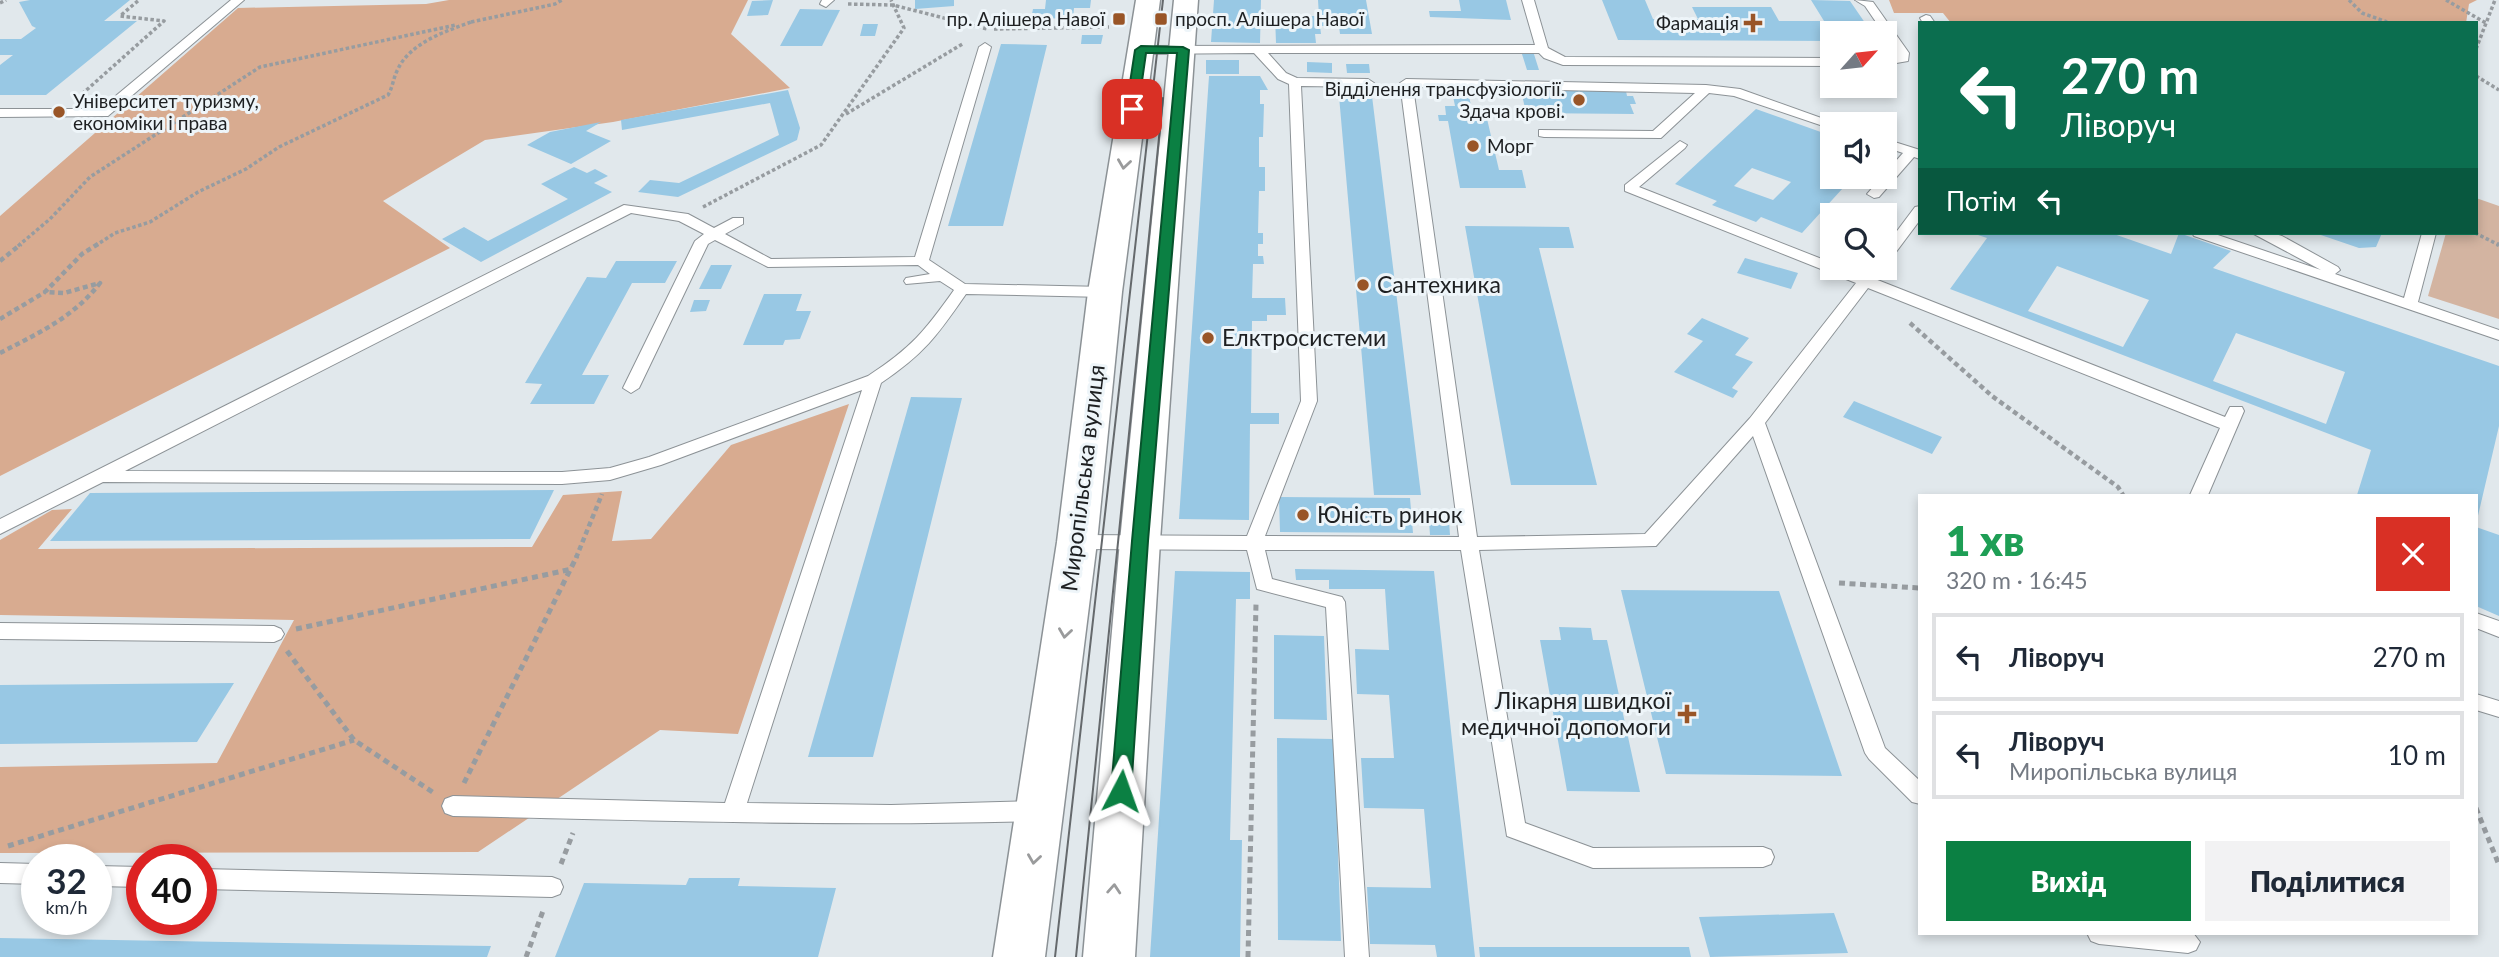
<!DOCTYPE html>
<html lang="uk">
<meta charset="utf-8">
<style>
body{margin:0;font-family:Lato,sans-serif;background:#f2f2f3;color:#1f2937;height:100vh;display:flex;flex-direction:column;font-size:26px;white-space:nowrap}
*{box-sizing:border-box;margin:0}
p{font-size:23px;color:#747a83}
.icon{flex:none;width:38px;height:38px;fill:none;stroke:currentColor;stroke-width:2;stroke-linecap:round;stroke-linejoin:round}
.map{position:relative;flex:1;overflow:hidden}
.sheet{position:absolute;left:1918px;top:494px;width:560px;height:441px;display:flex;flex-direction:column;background:#fff;border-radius:0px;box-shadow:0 4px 10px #0003}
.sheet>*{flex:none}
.top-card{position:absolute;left:1918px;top:21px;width:560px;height:214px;border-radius:0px;box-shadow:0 4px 10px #0003;background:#0b6e4f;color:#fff;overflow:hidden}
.needle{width:46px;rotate:63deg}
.buttons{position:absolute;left:1820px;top:21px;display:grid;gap:14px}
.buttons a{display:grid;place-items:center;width:77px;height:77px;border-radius:0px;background:#fff;box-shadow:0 4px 10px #0003;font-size:35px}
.speed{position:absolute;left:21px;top:844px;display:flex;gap:14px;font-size:35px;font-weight:700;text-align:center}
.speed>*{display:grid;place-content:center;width:91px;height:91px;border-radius:50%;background:#fff;box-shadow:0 4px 10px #0003;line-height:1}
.speed small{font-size:18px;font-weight:400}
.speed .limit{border:10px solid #d22;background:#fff;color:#111}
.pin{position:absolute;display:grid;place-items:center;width:60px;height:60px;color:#fff;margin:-30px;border-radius:14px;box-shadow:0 4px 10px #0006}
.me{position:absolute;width:77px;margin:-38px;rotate:4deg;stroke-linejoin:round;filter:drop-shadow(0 0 5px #0008)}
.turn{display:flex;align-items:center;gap:24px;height:147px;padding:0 28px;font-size:32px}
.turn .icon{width:91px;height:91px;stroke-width:2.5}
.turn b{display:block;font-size:49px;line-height:60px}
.then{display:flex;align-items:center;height:66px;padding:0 28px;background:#0003;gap:14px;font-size:26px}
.round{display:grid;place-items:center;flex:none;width:74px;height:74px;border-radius:0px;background:#f2f2f3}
.overview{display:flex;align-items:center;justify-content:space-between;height:119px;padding:0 28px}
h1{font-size:42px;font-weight:800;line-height:52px;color:#1e9e55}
.action{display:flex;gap:14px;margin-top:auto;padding:14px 28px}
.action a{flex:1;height:80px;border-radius:0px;background:#0b8043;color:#fff;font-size:28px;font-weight:800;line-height:80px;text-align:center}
.action a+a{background:#f2f2f3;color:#1f2937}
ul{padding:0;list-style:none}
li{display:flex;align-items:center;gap:21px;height:88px;margin:0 14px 10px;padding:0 14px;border:4px solid #e0e1e3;border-radius:0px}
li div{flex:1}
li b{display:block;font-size:26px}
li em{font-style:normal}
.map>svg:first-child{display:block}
.green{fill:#d3b4a1}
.forest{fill:#d8ab90}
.building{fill:#98c8e4;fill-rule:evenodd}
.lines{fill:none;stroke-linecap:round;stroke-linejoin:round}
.service-casing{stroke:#8c9296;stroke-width:2}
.tertiary-casing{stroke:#8c9296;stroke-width:3}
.path-far2{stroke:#979ca0;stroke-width:3.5;stroke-dasharray:3.5 2.5;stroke-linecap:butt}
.path-far1{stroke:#979ca0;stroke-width:4.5;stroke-dasharray:5 3.5;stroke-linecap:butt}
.path{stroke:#979ca0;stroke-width:5;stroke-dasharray:6 4.5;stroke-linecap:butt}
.service{fill:#fff;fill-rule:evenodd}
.tertiary{fill:#fff;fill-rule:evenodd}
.tram{stroke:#65696c;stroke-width:2}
.oneway{stroke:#9a9b9c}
.route{fill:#0b8043;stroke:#07532c;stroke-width:2}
.poi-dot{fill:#995527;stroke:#eef5f9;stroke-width:2.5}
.labels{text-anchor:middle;stroke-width:6;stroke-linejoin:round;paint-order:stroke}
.far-poi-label{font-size:19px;fill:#1e2022;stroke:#eef5f9;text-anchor:end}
.poi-label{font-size:23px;fill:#1e2022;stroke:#eef5f9;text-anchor:start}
.street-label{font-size:23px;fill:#1e2022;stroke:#eef5f9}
</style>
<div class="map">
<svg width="2499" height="957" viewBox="0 0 2499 957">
<rect width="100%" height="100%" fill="#e1e8ec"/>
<path class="green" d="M2476 198 2499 206V319L2428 296 2446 233H2476Z"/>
<path class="forest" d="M449 0H748L731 34 790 88 613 122 485 140 383 201 450 248 0 476V216L238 8 426 4Z
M1889 0H2477L2469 4 2466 23H1951L1943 13H1894Z
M849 404 738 734 660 730 478 852 0 853V767L217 763 294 620 0 615V540L52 510 72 509 38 549 532 547 563 495 622 491 612 541 651 539 731 445Z"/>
<path class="building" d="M30 0H130L104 21H137L46 95H0V65L13 55H0V39H21L36 28 32 26 19 2Z
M773 0 768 15 747 16 752 1Z
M915 0H954V6L915 9Z
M1046 0H1091L1090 8H1074L1073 18 1031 19 1033 9H1045Z
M1214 0H1261L1260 43 1211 42Z
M1318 0H1366L1372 34H1340L1339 26H1320L1321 34H1315L1316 43H1276L1275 16H1319Z
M1459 0H1506L1511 20 1430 17 1429 11H1461Z
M1602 0H1645L1653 19H1698L1692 7H1771L1779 21H1824L1811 0 1850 1 1872 33H1832V41L1618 40Z
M800 9 840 10 822 46H780Z
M863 24H878L875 36H860Z
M1082 35H1103L1101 44H1081Z
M1001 44 1047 45 1003 226H948Z
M1521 51H1533L1539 70H1527Z
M1206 60H1239V74H1206Z
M1307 62 1332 63V73L1307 72Z
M1346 64H1369L1370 73H1347Z
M1209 76H1260L1268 90H1260V104H1264L1263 137H1259V167H1265V191H1259L1258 233H1263V244H1258V256H1263L1264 264H1253L1252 298H1285L1286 315H1267V321H1252L1251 413H1279V424H1250L1249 520 1179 519Z
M788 90 800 128 797 140 678 197 638 192 650 180 679 183 779 135 770 103 622 130 621 120Z
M1521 90 1626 91 1627 96H1633L1636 104H1630L1634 114 1526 113Z
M1339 96H1372L1421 495H1374Z
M1453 96H1469L1471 106H1484L1499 170H1522L1526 188H1460L1448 121H1439L1438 115H1446L1445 106H1455Z
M1756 109 1832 136V177H1853L1802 233 1761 217 1756 222 1712 205 1717 201 1675 184ZM1752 168 1791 182 1773 200 1734 186Z
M601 122 586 131 611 141 571 164 527 145 550 132Z
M574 167 587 173 595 169 608 176 594 183 612 192 481 262 442 239 464 227 488 241 568 199 541 184Z
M1465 226 1569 227 1574 248H1539L1597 485H1511Z
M1972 233H2111L2171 254 2179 233 2231 251 2213 268 2499 366V426L2477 520 2476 495H2357L2371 450 1950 289 1987 238ZM2057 266 2149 300 2123 347 2028 311ZM2236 333 2345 372 2326 424 2213 381Z
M2315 233H2382L2376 247 2359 248Z
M1745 258 1798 273 1791 289 1737 273Z
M616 261H677L665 283H632L582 375H609L594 404H530L542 384 525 383 587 277 606 278Z
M711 265H732L721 289H699Z
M764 294H802L796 311H811L800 339 785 340 783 345H743Z
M694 300H710L706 311 690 312Z
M1702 318 1749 338 1735 355 1753 362 1732 388 1738 391 1733 398 1674 372 1703 341 1687 334Z
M911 397 962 398 873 757H808Z
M1854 401 1942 437 1932 454 1843 417Z
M554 490 530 539 50 541 90 493Z
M1279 497 1410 498 1413 533 1280 532Z
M1429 521H1449L1450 535H1430Z
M2476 527 2499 535V616L2476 606Z
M1295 569 1434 571 1475 957H1437L1435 945 1370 944 1367 887 1431 888 1424 809 1364 808 1361 758H1394L1389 695 1357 694 1355 649 1389 650 1385 589H1329V580H1296Z
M1175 571 1250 572V599H1236L1230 840H1242L1240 957H1150Z
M1621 590 1779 591 1842 776 1666 774Z
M1559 627 1591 628 1593 640H1607L1640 792 1567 791 1540 640H1561Z
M1274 635 1324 636 1327 720 1274 719Z
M234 683 197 742 0 744V685Z
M1277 738 1334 739 1341 941 1278 940Z
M689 878H740L738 886 836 888 818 957H555L584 883 686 885Z
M1834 913 1848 953 1710 957 1699 917Z
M0 938 345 944 491 946 487 957H0Z
M1479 947H1689L1691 957H1480Z"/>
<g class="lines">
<g class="service-casing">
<path id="service" d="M231 0H244L108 116 0 117V109H100Z
M822 0H834L826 7 820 4Z
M1522 0H1534L1548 48 1565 57 1832 58V66L1563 65 1544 58 1539 53H1268L1286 73 1297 78 1368 79 1374 83 1368 87 1301 86 1317 401 1265 536 1459 537 1400 83 1406 79 1706 85 1740 89 1838 124H1832V129L1734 96 1709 93 1661 138 1544 137 1539 136V130L1653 131 1695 93 1413 87 1477 537 1645 534 1750 418 1856 283 1625 191V185L1680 141 1687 145 1685 148 1639 187 1832 263V268H1845L1863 275 1868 268H1883L1875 279 2225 417 2230 407H2242L2244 411 2208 495H2190L2220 428 1868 288 1765 423 1885 748 1920 781V804L1912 802 1869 759 1865 753 1753 436 1656 546 1479 550 1525 823 1593 848 1763 847 1771 850 1774 857 1771 864 1763 867 1593 868 1507 836 1461 550H1265L1272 579 1342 597 1345 602 1369 957H1345L1326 607 1257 589 1247 550 1077 549 1071 547 1068 542 1071 537 1077 535 1247 536 1301 401 1289 84 1278 79 1254 53 1141 54 1135 50 1141 46 1535 45Z
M1855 0 1873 2 1909 53 1908 61 1885 65V57L1897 55V53L1865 6Z
M1926 15 1930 16 1935 23H1923L1920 18Z
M985 43 991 47 929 260 965 284 1105 287 1113 292 1105 297 966 294C937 336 924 354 881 383L747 803 891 805 1037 801 1045 804 1048 811 1045 818 1037 821C842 827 648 820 453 816L445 813 442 806 445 799 453 796 725 803 862 390 661 465 610 480 562 484 103 482 0 534V519L624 205 688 214 714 228 733 218H743V224L725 234 771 259 915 257 979 47ZM631 213 679 221 704 234 695 241 623 388 631 393 639 388 708 244 715 240 768 267 918 265 930 274 906 278 904 281 906 284 940 281 954 290C925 331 911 348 868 376L649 457 610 468 562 472 125 471Z
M1885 139 1920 150V159L1914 157 1879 197 1874 198 1867 194 1903 153 1885 147Z
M1920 206V220L1890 260 1885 261V247L1915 207Z
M2192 233H2212L2321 270 2252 233H2272L2282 236 2338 267 2340 270 2335 274 2404 298 2422 233H2436L2418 302 2499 330V340L2194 236Z
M2476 613 2499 621V637L2476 628Z
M0 623 274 626 281 629 284 634 281 639 274 642 0 639Z
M2476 694 2499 701V717L2476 710Z
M0 863 37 864V884L0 883Z
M96 866 142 867V887L96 886Z
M201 869 552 877 560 880 563 887 560 894 552 897 201 889Z
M2087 933H2193L2200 942 2196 950 2188 953 2099 944 2091 941Z"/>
</g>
<g class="tertiary-casing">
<path id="tertiary" d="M1136 0H1160L1122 292 1097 542 1045 957H993L1057 542 1088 292Z
M1174 0H1198L1160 541 1135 957H1083L1120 541Z"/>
</g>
<path class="path-far2" d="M2349 0 2362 13 2387 22
M2446 0 2486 23
M0 3 6 0
M848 4 893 5 987 29
M471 22 555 4 562 0
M994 29 1109 27
M2476 49 2495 0
M2476 76 2499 90
M82 94 164 21 120 16 139 0
M846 114 964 43
M703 207 821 145 904 28 891 0
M2475 233 2499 245
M18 246 50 219 90 177 260 67 456 25
M95 246 115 233 150 222 198 192 246 169 279 147 388 95C393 87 393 78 398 69 410 43 446 31 471 22"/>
<path class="path-far1" d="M2497 244 2499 245
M0 261 21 244
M0 319 45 292
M1910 323 1992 396 2118 487 2123 495
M0 353C37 334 74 317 100 283L64 293 45 292 82 254 98 244
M576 558 602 494"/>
<path class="path" d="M1839 583 1920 588
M296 629 572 569
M287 651 354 740 434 793
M464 783 577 556
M2476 808 2499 865
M8 846 354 740
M561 864 573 833
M526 957 543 911
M1248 957 1256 604"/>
<use href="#service" class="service"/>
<use href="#tertiary" class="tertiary"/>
<path class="tram" d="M1055 957 1163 0
M1076 957 1163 98"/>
</g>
<defs><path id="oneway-chevron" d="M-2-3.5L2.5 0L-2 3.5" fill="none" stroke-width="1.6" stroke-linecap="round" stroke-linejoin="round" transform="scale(1.75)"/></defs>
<g class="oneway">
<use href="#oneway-chevron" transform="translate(1124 164) rotate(98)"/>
<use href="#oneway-chevron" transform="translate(1065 633) rotate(98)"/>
<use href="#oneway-chevron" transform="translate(1034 859) rotate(98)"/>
<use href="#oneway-chevron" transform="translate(1114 889) rotate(-86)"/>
</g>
<path class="route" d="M1141 46 1183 47 1189 50 1148 541 1131 791 1128 797 1121 799 1114 797 1111 791 1132 541 1177 53H1146L1138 109 1132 112 1126 109 1135 50Z"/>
<g class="poi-dot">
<rect x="1112" y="12" width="14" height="14" rx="3.5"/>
<rect x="1154" y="12" width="14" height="14" rx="3.5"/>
<path d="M1749.5 12.5h7v7h7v7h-7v7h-7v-7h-7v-7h7z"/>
<circle cx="1579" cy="100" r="7"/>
<circle cx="59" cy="112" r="7"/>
<circle cx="1473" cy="146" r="7"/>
<circle cx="1363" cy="285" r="7"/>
<circle cx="1208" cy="338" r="7"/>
<circle cx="1303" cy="515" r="7"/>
<path d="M1683.5 703.5h7v7h7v7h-7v7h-7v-7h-7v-7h7z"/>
</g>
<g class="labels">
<g class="far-poi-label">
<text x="1105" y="26">пр. Алішера Навої</text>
<text x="1175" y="26" text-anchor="start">просп. Алішера Навої</text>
<text x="1739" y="30">Фармація</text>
<text x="1565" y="96">Відділення трансфузіології.<tspan x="1565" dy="22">Здача крові.</tspan></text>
<text x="73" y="108" text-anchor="start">Університет туризму,<tspan x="73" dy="22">економіки і права</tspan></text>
<text x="1487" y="153" text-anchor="start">Морг</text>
</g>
<g class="poi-label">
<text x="1377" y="293">Сантехника</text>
<text x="1222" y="346">Елктросистеми</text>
<text x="1317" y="523">Юність ринок</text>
<text x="1671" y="709" text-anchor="end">Лікарня швидкої<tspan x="1671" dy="26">медичної допомоги</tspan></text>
</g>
<g class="street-label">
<text transform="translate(1083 478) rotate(-83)" y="8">Миропільська вулиця</text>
</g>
</g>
</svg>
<div class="buttons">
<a><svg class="needle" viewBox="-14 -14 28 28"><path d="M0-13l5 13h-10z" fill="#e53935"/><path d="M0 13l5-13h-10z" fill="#747a83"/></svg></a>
<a><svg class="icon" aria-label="sound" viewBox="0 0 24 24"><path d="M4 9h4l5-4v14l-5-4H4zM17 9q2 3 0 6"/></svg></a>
<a><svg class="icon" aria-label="search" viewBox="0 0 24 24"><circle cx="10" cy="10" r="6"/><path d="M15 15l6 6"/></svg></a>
</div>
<div class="speed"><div>32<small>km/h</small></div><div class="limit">40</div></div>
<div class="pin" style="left:1132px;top:109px;background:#d93025"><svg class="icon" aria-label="arrive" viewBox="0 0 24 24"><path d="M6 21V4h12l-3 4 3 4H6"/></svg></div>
<svg class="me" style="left:1121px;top:791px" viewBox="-20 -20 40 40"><path d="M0-17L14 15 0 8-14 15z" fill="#0b8043" stroke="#fff" stroke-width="4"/></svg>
<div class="top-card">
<div class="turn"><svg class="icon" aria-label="left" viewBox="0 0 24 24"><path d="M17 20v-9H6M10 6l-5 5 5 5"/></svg><div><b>270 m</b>Ліворуч</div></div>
<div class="then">Потім<svg class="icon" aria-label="left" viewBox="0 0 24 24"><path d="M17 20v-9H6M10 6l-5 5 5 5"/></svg></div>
</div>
<section class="sheet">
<div class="overview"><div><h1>1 хв</h1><p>320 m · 16:45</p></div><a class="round" style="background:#d93025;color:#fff"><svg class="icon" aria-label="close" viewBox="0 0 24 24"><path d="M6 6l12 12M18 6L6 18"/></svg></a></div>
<ul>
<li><svg class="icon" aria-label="left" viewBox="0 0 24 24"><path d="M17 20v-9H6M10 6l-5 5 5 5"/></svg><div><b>Ліворуч</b></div><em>270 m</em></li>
<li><svg class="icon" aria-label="left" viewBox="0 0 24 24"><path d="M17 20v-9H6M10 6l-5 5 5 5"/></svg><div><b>Ліворуч</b><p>Миропільська вулиця</p></div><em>10 m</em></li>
</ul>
<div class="action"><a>Вихід</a><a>Поділитися</a></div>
</section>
</div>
